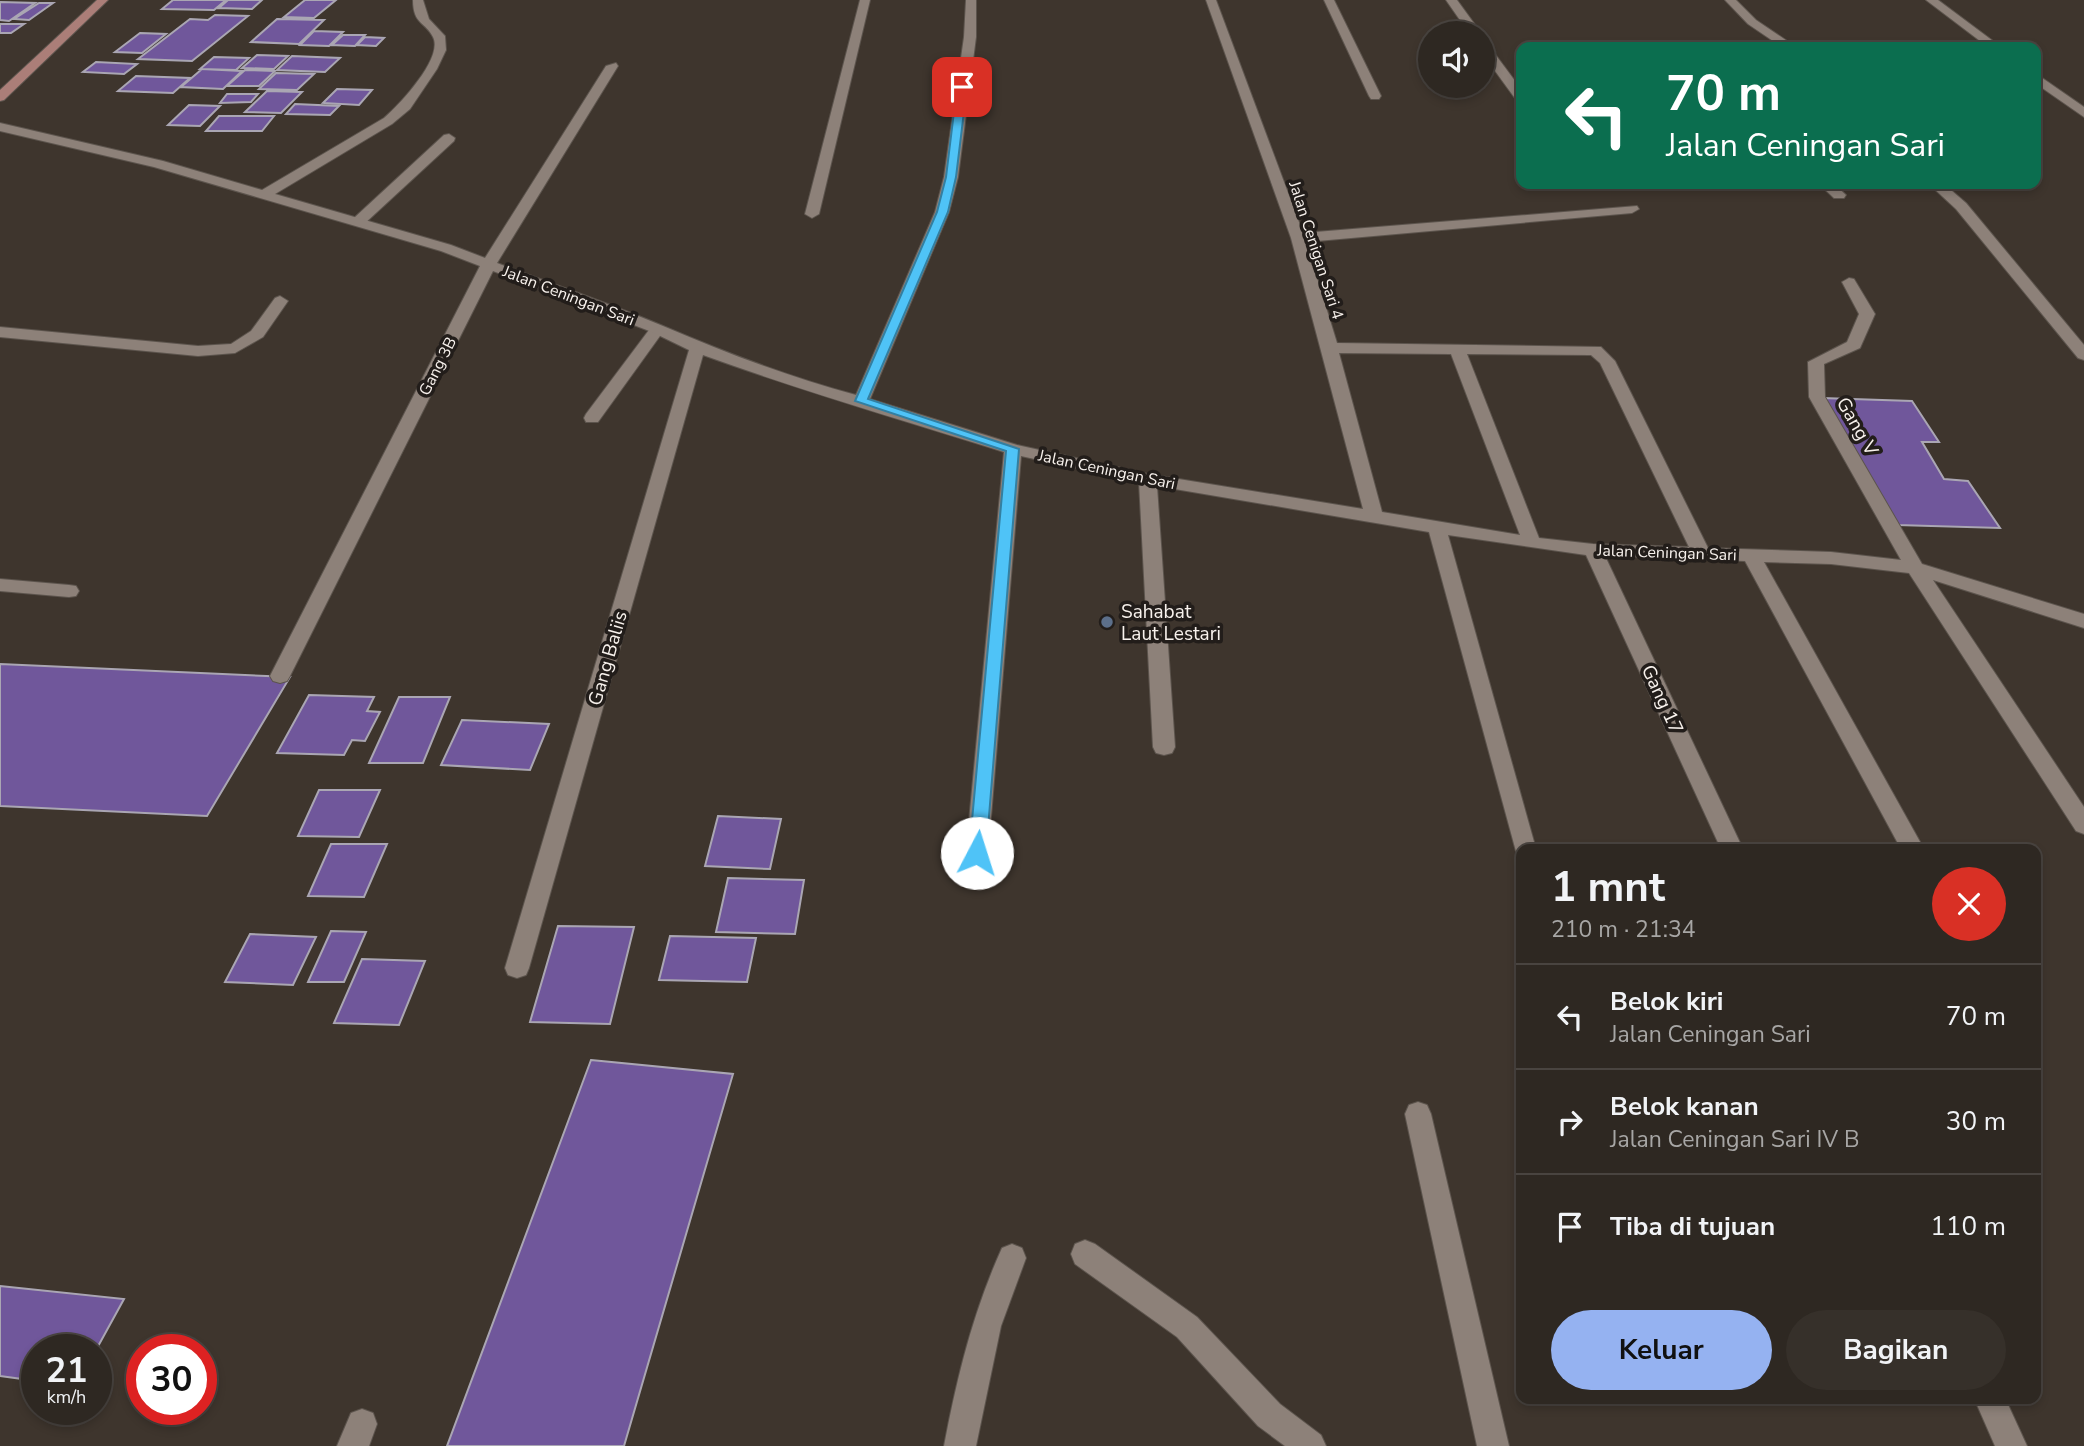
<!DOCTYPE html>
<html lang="id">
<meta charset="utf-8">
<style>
body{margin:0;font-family:"Nunito Sans",sans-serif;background:#36302a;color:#f1f3f6;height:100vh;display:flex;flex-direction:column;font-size:26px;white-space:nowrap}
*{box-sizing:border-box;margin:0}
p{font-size:23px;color:#a7a6a5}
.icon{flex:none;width:38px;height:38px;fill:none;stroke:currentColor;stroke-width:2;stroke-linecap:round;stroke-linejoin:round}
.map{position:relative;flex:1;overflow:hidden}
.details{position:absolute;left:1516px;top:844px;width:525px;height:560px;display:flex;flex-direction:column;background:#2e2822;border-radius:14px;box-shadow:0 4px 10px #0003,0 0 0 2px #494440}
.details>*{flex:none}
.guide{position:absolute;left:1516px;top:42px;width:525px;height:147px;border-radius:14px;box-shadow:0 4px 10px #0003,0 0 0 2px #494440;background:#0b6e4f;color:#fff;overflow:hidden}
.controls{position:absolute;left:1418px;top:21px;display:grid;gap:14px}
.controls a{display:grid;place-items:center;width:77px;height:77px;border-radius:50%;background:#2e2822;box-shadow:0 4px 10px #0003,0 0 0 2px #494440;font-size:35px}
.speed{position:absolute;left:21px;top:1334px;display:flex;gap:14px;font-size:35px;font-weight:700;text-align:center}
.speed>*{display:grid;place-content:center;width:91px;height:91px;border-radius:50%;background:#2e2822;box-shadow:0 4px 10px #0003,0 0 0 2px #494440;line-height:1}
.speed small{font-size:18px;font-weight:400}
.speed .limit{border:10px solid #d22;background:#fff;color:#111}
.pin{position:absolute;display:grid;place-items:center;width:60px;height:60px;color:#fff;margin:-30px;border-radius:14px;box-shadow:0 4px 10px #0006}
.me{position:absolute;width:77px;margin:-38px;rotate:5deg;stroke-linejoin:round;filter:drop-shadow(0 0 5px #0008)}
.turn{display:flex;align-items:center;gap:24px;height:147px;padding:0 35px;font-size:32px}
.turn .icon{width:91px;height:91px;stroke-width:2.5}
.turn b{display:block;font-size:49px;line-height:60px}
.round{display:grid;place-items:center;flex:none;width:74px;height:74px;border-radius:37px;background:#36302a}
.overview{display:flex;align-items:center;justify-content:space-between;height:119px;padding:0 35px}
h1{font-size:42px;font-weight:700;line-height:52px}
.action{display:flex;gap:14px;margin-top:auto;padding:14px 35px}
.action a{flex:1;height:80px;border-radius:42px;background:#95b2f1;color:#111;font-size:28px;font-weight:700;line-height:80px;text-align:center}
.action a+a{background:#36302a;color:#f1f3f6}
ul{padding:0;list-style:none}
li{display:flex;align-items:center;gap:21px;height:105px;padding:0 35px;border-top:2px solid #494440}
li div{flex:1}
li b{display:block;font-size:26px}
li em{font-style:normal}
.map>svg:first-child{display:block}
.building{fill:#70579b;stroke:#aaa6b3;stroke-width:2}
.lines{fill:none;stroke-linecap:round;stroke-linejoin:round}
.lane-casing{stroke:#5c544d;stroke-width:2}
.street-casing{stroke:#5c544d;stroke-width:2}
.secondary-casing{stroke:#5c544d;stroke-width:2}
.lane{fill:#8d8179;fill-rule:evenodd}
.street{fill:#8d8179;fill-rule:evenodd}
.secondary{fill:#ab7e78;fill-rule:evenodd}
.route{fill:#4fc3f7;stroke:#337fa1;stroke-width:2}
.service-dot{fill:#5c6f8a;stroke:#221d1a;stroke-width:2.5}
.labels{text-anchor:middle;stroke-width:7;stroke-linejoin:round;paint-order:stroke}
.far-street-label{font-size:16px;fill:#f8f2ed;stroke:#221d1a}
.street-label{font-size:19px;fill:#f8f2ed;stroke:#221d1a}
.poi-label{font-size:19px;fill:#f8f2ed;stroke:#221d1a;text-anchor:start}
</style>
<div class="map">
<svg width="2084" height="1446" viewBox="0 0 2084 1446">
<rect width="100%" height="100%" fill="#3e352d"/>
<path class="building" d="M173 0H226L214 10 162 9Z
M228 0H262L252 9 219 8Z
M305 0H336L314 18 284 17Z
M0 2 35 3 9 21 0 20Z
M39 3H53L29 20 14 19Z
M215 15 248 16 192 61 138 59 190 19 208 20Z
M277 19 324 20 299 44 251 42Z
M0 24H24L11 33H0Z
M314 31 343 32 329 46 300 45Z
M140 33 166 34 142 53 115 52Z
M343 35H365L355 46 332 45Z
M365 37 384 38 376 46 357 45Z
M257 55 288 56 274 69 242 68Z
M292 56 340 58 325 72 277 70Z
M214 57 249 58 236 70 200 69Z
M96 62 137 64 124 74 83 72Z
M202 69 242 71 223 89 181 87Z
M245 70 275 71 259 86H227Z
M276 73 314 74 297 90 259 89Z
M136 76 190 78 173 93 118 91Z
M337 89 372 90 359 105 323 103Z
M267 91 302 92 281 113 245 112Z
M227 94H258L251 102 220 103Z
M295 104 339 106 330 115 286 114Z
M189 105 220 106 200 126 168 125Z
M219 116H274L262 131H206Z
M1822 398 1912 401 1939 442H1922L1944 479 1968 481 2000 528 1897 525Z
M0 664 290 677 207 816 0 806Z
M309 695 374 697 367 711 380 712 365 741 352 740 344 755 277 753Z
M399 697H450L423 763H369Z
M462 720 549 724 530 770 441 765Z
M319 790H380L359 837 298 836Z
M718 816 781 819 770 869 705 866Z
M331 844H387L364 897 308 896Z
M728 878 804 880 795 934 716 932Z
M558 926 634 927 610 1024 530 1022Z
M331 931 366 932 344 982H308Z
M250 934 316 937 293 985 225 982Z
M670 936 756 938 747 982 659 980Z
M362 959 425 961 399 1025 334 1023Z
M591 1060 733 1074 624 1446H447Z
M0 1286 124 1299 96 1350 37 1349V1381L0 1376Z"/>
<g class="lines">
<g class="lane-casing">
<path id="lane" d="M449 134 455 138 454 141 364 224H354V218L444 135Z
M280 296 288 301 263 337 235 353 198 356 0 337V327L198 346 231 344 251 331 275 298Z
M657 324 665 329 598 422H586L584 418 586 414 652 326Z
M0 579 69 585 76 586 79 591 76 596 69 597 0 591Z
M362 1409 373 1413 377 1424 369 1446H337L351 1413Z"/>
</g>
<g class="street-casing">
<path id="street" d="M413 0H423L429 19 445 36 446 50 437 69 410 109 392 124 275 194 451 245 485 258 606 66 616 63 618 66 497 263C552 284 609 303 663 326 726 353 789 377 856 395L935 212 944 177 964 37 966 0H976V37L958 177 949 212 870 399 1017 445 1148 474 1363 509 1291 238 1206 0H1216L1303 233 1637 206 1639 209 1632 213 1306 242 1337 343 1601 347 1615 361 1708 548 1831 552 1901 560 1809 397 1808 362 1847 342 1859 314 1842 282 1849 278 1854 279 1875 314 1860 348 1824 364 1825 397 1922 564 2084 614V628L1933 580 2084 807V834L2076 831 1909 573 1831 564 1764 562 1924 849H1901L1745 561 1605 556 1743 849H1721L1586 555 1448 535 1536 849H1521V857L1517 855 1429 532 1157 486 1175 747 1172 753 1164 755 1156 753 1153 747 1139 482 1021 456 988 853 985 859 977 862 969 859 966 853 1004 452C903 420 802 391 703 355L529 968 526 975 517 978 508 975 505 968 689 350 652 332 493 271 290 676 287 681 280 683 273 681 270 676 480 266 441 251 154 167 0 131V123L163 161 262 190 384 118C398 106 444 58 433 37 426 22 413 25 413 0ZM1339 353 1451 354 1520 535 1382 512ZM1467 354 1591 355 1600 363 1689 547 1593 544 1539 538Z
M860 0H870L819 214 812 218 805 214Z
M1324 0H1334L1381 96 1379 99H1371L1369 96Z
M1446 0H1457L1481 33H1469Z
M1725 0H1736L1756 20 1796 47H1748L1754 44 1776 43 1748 24Z
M1926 0H1938L2001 47H1988Z
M1482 41 1486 42 1521 89V102L1517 101 1482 53Z
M2035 73 2084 107V117L2035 83Z
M1819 184H1834L1846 195 1844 198H1834Z
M1929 184H1944L1966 203 2084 345V360L2078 358 1956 209Z
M1418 1102 1427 1105 1431 1114 1509 1446H1477L1405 1114 1409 1105Z
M1085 1240 1095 1244 1197 1317 1280 1404 1321 1435 1326 1446H1285L1258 1426 1177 1337 1075 1264 1071 1254 1075 1244Z
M1012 1244 1022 1248 1026 1258 1001 1326 976 1446H944C957 1377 973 1312 1002 1248Z
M1974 1398H2005L2027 1446H1995Z"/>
</g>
<g class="secondary-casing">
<path id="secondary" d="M97 0H108L4 100 0 101V90Z"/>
</g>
<use href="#lane" class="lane"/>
<use href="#street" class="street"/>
<use href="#secondary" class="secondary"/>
</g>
<path class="route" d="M962 84 967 87 956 177 948 212 868 399 1019 449 986 853 983 858H971L969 853 1006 451 855 401 937 212 946 177 957 87Z"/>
<circle class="service-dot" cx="1107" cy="622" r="7"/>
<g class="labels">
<g class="far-street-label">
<text transform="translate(1317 250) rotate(72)" y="6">Jalan Cenigan Sari 4</text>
<text transform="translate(569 295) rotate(21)" y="6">Jalan Ceningan Sari</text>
<text transform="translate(437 366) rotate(-63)" y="6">Gang 3B</text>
<text transform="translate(1107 469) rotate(12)" y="6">Jalan Ceningan Sari</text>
<text transform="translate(1667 552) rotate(2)" y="6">Jalan Ceningan Sari</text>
</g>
<g class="street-label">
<text transform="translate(1858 426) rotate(60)" y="7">Gang V</text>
<text transform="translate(607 658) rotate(-74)" y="7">Gang Baliis</text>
<text transform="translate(1663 699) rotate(65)" y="7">Gang 17</text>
</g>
<g class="poi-label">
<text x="1121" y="618">Sahabat<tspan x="1121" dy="22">Laut Lestari</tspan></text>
</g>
</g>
</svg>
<div class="controls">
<a><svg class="icon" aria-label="sound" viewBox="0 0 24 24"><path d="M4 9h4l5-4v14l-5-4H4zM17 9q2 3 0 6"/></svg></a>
</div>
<div class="speed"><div>21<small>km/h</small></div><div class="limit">30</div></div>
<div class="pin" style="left:962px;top:87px;background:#d93025"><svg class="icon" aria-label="arrive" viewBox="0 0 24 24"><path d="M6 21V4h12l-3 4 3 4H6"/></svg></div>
<svg class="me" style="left:977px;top:853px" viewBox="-20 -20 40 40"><circle r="19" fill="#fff"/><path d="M0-13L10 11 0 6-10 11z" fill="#4fc3f7"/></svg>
<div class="guide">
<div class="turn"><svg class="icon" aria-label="left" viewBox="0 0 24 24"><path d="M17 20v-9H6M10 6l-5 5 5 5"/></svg><div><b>70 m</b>Jalan Ceningan Sari</div></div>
</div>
<section class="details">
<div class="overview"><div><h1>1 mnt</h1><p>210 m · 21:34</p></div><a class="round" style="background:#d93025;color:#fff"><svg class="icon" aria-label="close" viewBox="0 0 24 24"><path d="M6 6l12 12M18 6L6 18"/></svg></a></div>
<ul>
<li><svg class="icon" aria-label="left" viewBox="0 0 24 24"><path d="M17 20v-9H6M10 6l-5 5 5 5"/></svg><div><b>Belok kiri</b><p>Jalan Ceningan Sari</p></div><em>70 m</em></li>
<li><svg class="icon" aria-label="right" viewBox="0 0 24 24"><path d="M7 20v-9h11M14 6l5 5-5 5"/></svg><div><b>Belok kanan</b><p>Jalan Ceningan Sari IV B</p></div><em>30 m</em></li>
<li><svg class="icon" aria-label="arrive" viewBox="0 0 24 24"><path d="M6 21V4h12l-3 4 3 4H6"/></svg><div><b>Tiba di tujuan</b></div><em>110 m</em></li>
</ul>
<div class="action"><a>Keluar</a><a>Bagikan</a></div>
</section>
</div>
